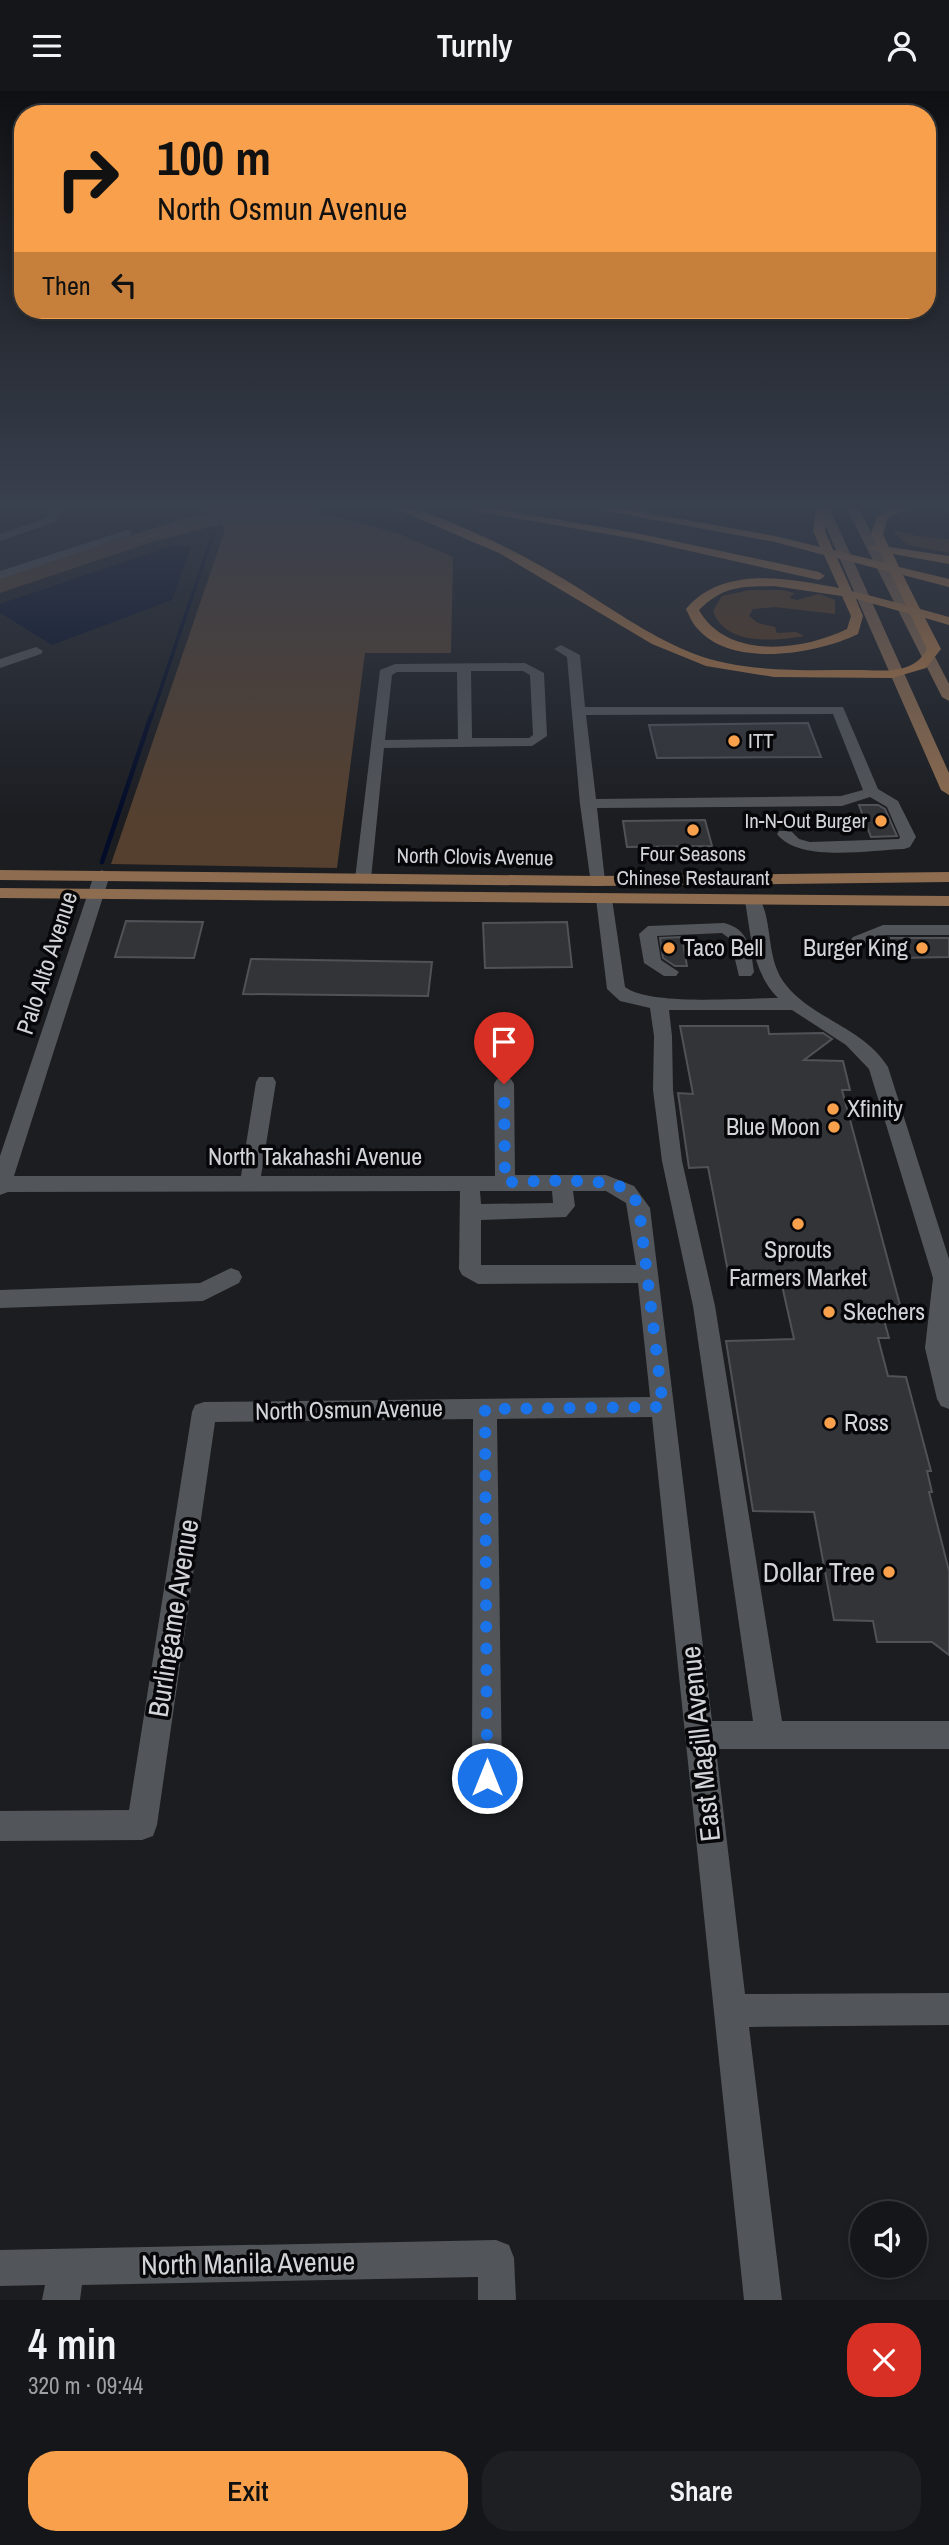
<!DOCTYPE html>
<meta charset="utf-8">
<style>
body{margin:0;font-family:"Archivo Narrow",sans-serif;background:#1d1f22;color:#f1f3f6;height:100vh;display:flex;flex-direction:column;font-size:26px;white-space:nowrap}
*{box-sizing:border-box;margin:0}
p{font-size:23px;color:#9d9fa2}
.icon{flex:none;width:38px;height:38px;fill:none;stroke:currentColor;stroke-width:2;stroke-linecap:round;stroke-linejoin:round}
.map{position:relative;height:2209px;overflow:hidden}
.details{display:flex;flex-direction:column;background:#141619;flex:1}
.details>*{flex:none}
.banner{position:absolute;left:14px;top:14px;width:922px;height:214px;border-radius:28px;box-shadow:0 4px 10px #0003,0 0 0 2px #333538;background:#f8a04b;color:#111;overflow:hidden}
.buttons{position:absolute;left:850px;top:2110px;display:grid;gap:14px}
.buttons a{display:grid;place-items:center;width:77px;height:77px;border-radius:50%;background:#141619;box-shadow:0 4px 10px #0003,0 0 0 2px #333538;font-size:35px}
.pin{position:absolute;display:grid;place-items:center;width:60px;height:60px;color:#fff;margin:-72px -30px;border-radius:50% 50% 50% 0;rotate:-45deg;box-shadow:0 0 7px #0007}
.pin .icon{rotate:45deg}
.me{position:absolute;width:77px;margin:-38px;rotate:0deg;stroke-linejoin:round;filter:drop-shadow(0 0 5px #0008)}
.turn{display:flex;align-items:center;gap:24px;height:147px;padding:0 28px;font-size:32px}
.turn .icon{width:91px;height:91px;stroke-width:2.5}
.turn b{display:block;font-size:49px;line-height:60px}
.then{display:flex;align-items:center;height:66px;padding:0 28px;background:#0003;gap:14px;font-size:26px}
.round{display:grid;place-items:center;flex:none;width:74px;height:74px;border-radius:28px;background:#1d1f22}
.headline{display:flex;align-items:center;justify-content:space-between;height:119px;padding:0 28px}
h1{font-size:42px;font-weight:600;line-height:52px}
.cta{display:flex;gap:14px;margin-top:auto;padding:14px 28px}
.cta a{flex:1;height:80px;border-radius:28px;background:#f8a04b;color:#111;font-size:28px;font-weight:600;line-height:80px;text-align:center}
.cta a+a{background:#1d1f22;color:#f1f3f6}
header{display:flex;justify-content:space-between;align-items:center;height:91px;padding:0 28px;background:#141619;font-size:32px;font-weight:600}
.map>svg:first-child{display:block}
.green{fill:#55402f}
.forest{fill:#5b3c20}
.water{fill:#030c28}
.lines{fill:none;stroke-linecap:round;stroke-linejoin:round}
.stream-far1{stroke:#030c28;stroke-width:3.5}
.stream{stroke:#030c28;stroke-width:4.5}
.building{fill:#323438;stroke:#505257;stroke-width:2}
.path{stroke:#727477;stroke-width:2;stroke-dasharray:1 3.5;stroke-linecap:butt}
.minor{fill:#525559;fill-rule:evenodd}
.major{fill:#8e6c4f;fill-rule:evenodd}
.highway{fill:#b67c48;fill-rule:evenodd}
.route{stroke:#1a73e8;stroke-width:12;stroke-dasharray:0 21.6}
.poi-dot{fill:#f8a04b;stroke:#070709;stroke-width:2.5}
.labels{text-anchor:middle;stroke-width:7;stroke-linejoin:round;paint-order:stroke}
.far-poi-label{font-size:21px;fill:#d3d4d7;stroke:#070709;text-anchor:start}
.far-street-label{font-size:21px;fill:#d3d4d7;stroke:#070709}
.poi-label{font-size:24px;fill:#d3d4d7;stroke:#070709;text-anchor:start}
.street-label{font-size:24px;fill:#d3d4d7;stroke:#070709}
.near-poi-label{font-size:28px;fill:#d3d4d7;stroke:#070709;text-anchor:end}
.near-street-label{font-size:28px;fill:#d3d4d7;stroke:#070709}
</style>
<header><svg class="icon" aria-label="menu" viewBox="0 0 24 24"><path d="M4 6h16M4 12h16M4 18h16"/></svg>Turnly<svg class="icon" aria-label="person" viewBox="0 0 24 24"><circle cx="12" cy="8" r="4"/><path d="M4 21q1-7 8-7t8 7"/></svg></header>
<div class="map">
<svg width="949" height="2209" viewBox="0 0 949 2209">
<rect width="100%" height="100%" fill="#1b1d21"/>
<path class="green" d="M213 418H307L397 442 453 466 451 562H365L337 777 111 773 225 439 221 433 149 452 0 502V487Z"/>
<path class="forest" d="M895 439 917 445 949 448V462L908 454 895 443Z
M750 499H782L795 502 789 507 797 509 819 503 835 509V523L775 516 753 518 749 525 758 532 775 536 777 542 796 541 804 545C775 550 725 555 713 520L722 505Z"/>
<path class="water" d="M174 454 191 456 172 509 52 554 0 522V513Z"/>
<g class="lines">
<path class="stream-far1" d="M151 627 214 440"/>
<path class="stream" d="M102 771 151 625"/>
</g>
<path class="building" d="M808 632 821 666 657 667 649 634Z
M859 714H878L885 718 897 745 871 746Z
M705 729 712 755 627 756 623 730Z
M126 830 203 831 194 867 115 866Z
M567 831 572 876 485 877 483 832Z
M682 846 687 875H675L663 867 660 847Z
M891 847H949V866L898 867Z
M251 868 432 871 428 905 243 903Z
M680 935H768L769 943 823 942 832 948 804 969 843 970 850 999H842L900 1214H890L893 1223 882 1222 889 1247H878L888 1285 906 1286 931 1380H927L932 1401H929L949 1480V1564L932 1551H877L873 1530 834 1529 814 1421 753 1420 726 1250 794 1248 781 1190 730 1191 708 1076 689 1077 678 1002 693 1003Z"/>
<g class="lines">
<path class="path" d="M138 449 241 418"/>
<path class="minor" d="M52 418H64L55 431 0 450V443L47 427Z
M127 439 131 440V444L0 488V480Z
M561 554 580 564 585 616H843L878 698 898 710 916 746 910 756 904 758C870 759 799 772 777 743L779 740H791L799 748 810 751 899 748 900 746 887 716 870 706 842 715 597 717 605 790 603 793H591L580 713 567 566 554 558ZM833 623 863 699 841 705 596 708 586 624Z
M36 556 43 560 41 563 0 577V568Z
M525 572 544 582 547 645 532 655 384 657 371 788 369 791H357L355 788 380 579 395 573ZM471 580H523L530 584 533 644 529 647H472ZM397 581H457L458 648 385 649 392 584Z
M102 779 110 784 14 1085H241L256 991 259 986H273L276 991 261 1085H495L494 993 497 988H511L514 993 515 1084H606L634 1095 650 1117 712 1630H753L693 1215 662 1070 653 999 654 945 650 917 620 910 607 898 596 808 604 803 612 808 625 896C649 915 744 907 778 907 752 881 751 844 745 810L747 806H759C774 833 765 868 786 894 814 929 863 936 888 976L949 1168V1318L941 1315 937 1308 925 1257 933 1187 869 978 846 954 792 919H669L672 945 673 999 682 1070 715 1215 782 1630H949V1658H716L745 1903 949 1902V1934L749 1936 782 2209H744L652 1326 497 1328 502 1687 497 1697 487 1702 477 1697 472 1687 473 1328 215 1331 157 1734 153 1745 142 1749 0 1750V1720L129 1719 192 1321 195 1314 204 1311 650 1306 638 1192 478 1193 462 1184 459 1178 460 1100 8 1101 0 1104V1065L94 784ZM480 1100H552L553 1112 481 1113ZM573 1100H606L626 1112 636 1174H481V1129L566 1126 575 1115Z
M724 832C749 838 751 859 754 881L751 885H739L730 848 722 842 657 845 661 869 679 881 676 885H664L644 872 639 843 648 835Z
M883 834H949V844H886L859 855 850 850 853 846Z
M231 1177 239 1180 242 1186 239 1192 203 1210 0 1217V1199L200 1192Z
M496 2149 509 2154 514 2167 516 2209H478V2186L82 2194 80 2209H42L45 2194 0 2195V2159Z"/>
<path class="major" d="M818 418H830L949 682V704L941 699Z
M847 418H859L949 593V610L942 606Z
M0 779 597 785 949 781V791L597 795 0 789Z
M0 797 949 805V815L0 807Z"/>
<path class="highway" d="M396 418C417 416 438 426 457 434 495 450 532 469 567 490 608 515 647 544 692 562 743 582 802 579 856 579 882 579 913 585 927 558L910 523 856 508 863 525 858 543C817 563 731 578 697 537 692 532 689 524 686 518 722 474 789 487 839 497L824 464 775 451 611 421 605 418H626L775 445 820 456 813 440 816 418H827L825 440 833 459 886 472 880 461 869 457 877 454 871 443 877 425 893 418H907L888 427 883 443 889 456 949 465V473L893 463 899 476 949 488V496L903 484 920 518 949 526V534L925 527 941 558 926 577 892 587 774 586 706 575 652 553 499 462ZM837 467 890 481 906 514 852 500ZM774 495 842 505 851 525 847 538C802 560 727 569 699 519 725 494 740 496 774 495Z
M474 418H496L641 443 819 481 825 485 819 489 641 449 480 421Z"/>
</g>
<linearGradient id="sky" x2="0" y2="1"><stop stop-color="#0f1012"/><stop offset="0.57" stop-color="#39404e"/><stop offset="1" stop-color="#39404e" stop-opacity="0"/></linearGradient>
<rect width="949" height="727" fill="url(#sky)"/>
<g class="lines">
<path class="route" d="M487 1687 485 1318 663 1316 639 1117C636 1110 633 1103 627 1099 607 1085 531 1091 505 1091L504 993"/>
</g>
<g class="poi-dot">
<circle cx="734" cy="650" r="7"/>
<circle cx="881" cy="730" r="7"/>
<circle cx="693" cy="739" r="7"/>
<circle cx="669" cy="857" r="7"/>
<circle cx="922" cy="857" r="7"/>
<circle cx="833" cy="1018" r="7"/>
<circle cx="834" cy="1036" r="7"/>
<circle cx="798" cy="1133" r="7"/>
<circle cx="829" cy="1221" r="7"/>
<circle cx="830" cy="1332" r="7"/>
<circle cx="889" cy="1481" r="7"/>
</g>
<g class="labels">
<g class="far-poi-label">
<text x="748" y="657">ITT</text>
<text x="867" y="737" text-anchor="end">In-N-Out Burger</text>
<text x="693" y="770" text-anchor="middle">Four Seasons<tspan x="693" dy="24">Chinese Restaurant</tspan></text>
</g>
<g class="far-street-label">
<text transform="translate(475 766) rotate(1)" y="7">North Clovis Avenue</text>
</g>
<g class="poi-label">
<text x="683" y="865">Taco Bell</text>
<text x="908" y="865" text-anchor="end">Burger King</text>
<text x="847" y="1026">Xfinity</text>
<text x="820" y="1044" text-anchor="end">Blue Moon</text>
<text x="798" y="1167" text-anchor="middle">Sprouts<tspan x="798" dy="28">Farmers Market</tspan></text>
<text x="843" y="1229">Skechers</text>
<text x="844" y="1340">Ross</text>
</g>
<g class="street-label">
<text transform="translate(47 872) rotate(-72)" y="8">Palo Alto Avenue</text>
<text x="315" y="1074">North Takahashi Avenue</text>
<text transform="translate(349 1319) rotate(-1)" y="8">North Osmun Avenue</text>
</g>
<g class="near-poi-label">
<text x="875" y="1491">Dollar Tree</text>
</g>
<g class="near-street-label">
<text transform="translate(173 1527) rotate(-81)" y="10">Burlingame Avenue</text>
<text transform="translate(700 1653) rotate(-96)" y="10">East Magill Avenue</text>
<text transform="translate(248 2172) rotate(-1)" y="10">North Manila Avenue</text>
</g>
</g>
</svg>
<div class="buttons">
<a><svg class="icon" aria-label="sound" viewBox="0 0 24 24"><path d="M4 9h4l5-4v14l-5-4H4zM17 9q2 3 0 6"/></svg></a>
</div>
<div class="pin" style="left:504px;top:993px;background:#d93025"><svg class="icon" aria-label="arrive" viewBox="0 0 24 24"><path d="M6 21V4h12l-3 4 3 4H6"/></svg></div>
<svg class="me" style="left:487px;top:1687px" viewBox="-20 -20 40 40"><circle r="17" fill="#1a73e8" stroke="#fff" stroke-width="3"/><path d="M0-11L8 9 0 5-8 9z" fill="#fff"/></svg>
<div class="banner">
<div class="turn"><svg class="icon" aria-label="right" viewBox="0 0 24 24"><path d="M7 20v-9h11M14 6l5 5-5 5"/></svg><div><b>100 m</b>North Osmun Avenue</div></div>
<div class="then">Then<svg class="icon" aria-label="left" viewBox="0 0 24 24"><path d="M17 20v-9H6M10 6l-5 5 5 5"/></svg></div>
</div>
</div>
<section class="details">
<div class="headline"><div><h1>4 min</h1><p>320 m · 09:44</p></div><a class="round" style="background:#d93025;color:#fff"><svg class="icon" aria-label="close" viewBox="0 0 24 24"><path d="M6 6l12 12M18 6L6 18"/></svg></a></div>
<div class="cta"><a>Exit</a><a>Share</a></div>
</section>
